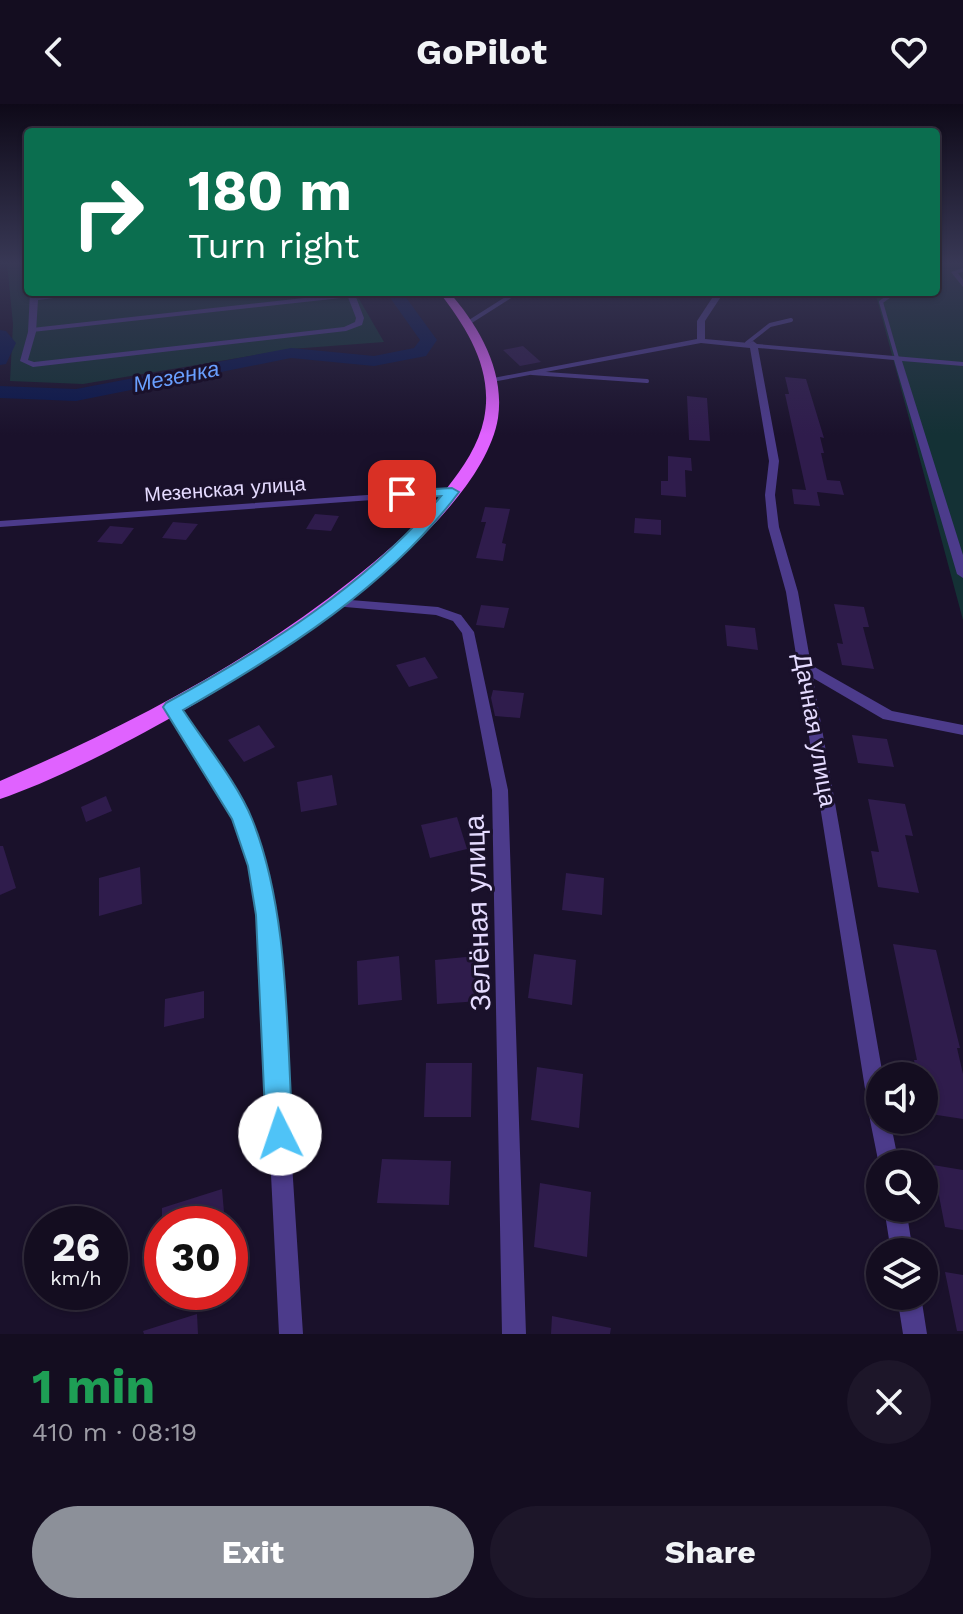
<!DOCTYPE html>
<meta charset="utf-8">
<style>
body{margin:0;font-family:"Work Sans",sans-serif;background:#1d1629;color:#f1f3f6;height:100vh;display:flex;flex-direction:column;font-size:30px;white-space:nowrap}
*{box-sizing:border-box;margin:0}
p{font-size:26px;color:#9d9ca5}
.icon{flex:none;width:44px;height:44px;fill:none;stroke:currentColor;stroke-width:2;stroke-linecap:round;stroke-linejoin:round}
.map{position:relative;height:1230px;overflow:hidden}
.drawer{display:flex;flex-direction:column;background:#140d20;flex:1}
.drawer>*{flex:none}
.banner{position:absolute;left:24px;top:24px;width:916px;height:168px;border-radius:8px;box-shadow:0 2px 6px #0004,0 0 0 2px #332d3e;background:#0b6e4f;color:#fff;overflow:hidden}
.buttons{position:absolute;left:866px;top:958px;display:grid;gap:16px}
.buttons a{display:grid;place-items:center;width:72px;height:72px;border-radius:50%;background:#140d20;box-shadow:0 2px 6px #0004,0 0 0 2px #332d3e;font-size:40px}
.speed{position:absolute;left:24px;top:1102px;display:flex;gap:16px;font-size:40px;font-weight:700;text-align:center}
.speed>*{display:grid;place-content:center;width:104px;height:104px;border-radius:50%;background:#140d20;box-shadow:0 2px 6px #0004,0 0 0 2px #332d3e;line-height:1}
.speed small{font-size:20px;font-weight:400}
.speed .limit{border:12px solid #d22;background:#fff;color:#111}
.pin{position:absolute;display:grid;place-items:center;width:68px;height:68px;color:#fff;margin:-34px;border-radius:16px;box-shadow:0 4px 12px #0006}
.me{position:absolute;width:88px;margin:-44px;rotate:356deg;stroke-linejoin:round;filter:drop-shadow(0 0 6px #0008)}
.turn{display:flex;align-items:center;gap:28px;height:168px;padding:0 32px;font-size:36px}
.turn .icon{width:104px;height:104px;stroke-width:2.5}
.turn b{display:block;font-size:56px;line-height:68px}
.round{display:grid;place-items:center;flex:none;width:84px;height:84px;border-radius:42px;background:#1d1629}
.headline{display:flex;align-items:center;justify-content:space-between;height:136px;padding:0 32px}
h1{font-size:48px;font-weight:700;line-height:60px;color:#1e9e55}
.primary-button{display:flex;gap:16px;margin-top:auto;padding:16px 32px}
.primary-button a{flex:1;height:92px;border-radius:48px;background:#8c9099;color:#fff;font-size:32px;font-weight:700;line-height:92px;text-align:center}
.primary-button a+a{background:#1d1629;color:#f1f3f6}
header{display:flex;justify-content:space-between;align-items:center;height:104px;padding:0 32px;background:#140d20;font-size:36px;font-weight:700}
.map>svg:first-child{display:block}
.green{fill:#143135}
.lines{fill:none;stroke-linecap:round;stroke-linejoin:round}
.river{fill:#0a164b;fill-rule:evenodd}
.building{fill:#2f1c4c}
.service{stroke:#4c3b8b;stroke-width:4}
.minor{fill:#4c3b8b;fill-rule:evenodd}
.primary{fill:#e062ff;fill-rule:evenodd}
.route{fill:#4fc3f7;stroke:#337fa1;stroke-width:2}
.labels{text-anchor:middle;stroke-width:6;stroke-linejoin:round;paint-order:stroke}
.far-street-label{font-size:20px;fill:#e5dbff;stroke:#1a112b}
.far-water-label{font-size:22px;font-style:italic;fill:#699fff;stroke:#1a112b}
.street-label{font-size:24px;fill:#e5dbff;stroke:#1a112b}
.near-street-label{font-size:28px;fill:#e5dbff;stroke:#1a112b}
</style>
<header><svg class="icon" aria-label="back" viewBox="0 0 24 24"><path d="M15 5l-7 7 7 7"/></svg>GoPilot<svg class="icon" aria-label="heart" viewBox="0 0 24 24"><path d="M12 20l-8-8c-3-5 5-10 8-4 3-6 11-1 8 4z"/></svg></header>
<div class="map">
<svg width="963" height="1230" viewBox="0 0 963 1230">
<rect width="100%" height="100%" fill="#1a112b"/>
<path class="green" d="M7 159H28V188H355L384 238 291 245 83 280 10 277 13 220Z
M936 159H963V516L877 195 879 188H936Z"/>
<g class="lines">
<path class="river" d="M386 188H402L437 236 426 252 374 262 291 254 76 297 0 294V282L76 285 291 244 374 252 414 244 420 236Z
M0 226 6 227 16 239 6 260 0 261Z"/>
</g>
<path class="building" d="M523 242 541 258 520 262 503 246Z
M785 273 806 275 824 334 820 333 824 349H821L827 376 840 377 844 391 817 388 820 402 794 400 792 385 806 386 785 290H789Z
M687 292 707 294 710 337 689 336Z
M668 352 691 354 692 367 685 366 686 393 661 391V377H668Z
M485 403 510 405 502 439 506 440 503 457 476 454 486 418H481Z
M315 410 339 412 331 427 306 425Z
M635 414 661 416V431L634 429Z
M173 418 198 420 186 436 162 434Z
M110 422 134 424 122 440 97 438Z
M834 500 864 503 869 523H863L874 565 842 561 837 539 843 540Z
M481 501 509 504 504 524 476 521Z
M725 521 755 524 758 546 727 542Z
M425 553 438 574 409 583 396 561Z
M493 586 524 589 520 614 495 612 491 594Z
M259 621 275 643 244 658 228 636Z
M852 631 887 635 894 663 858 659Z
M332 671 337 701 301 708 297 678Z
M106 692 112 707 86 718 81 703Z
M868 695 905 700 913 732 905 731 919 789 878 783 871 747 879 748Z
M457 713 467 745 430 754 421 721Z
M0 742H3L16 784 0 791Z
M140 763 142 800 99 812V774Z
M566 769 604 774 602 811 562 806Z
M893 840 936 846 960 944H957L963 970V1015L924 1009V972H917L914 956H917Z
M534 850 576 856 572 901 528 894Z
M399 852 402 896 358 901 357 857Z
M476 852 480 897 437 900 435 856Z
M204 887V914L164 923 165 895Z
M426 959H472L471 1013H424Z
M537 963 583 970 579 1024 531 1016Z
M382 1055 451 1057 449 1101 377 1099Z
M933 1061 963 1066V1126L945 1123Z
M540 1079 591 1088 587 1153 534 1143Z
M222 1085 225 1120H162V1104Z
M945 1168 963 1171V1227H957Z
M197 1210 198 1230H144L143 1227Z
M552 1212 611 1224 610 1230H551Z"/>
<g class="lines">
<path class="service" d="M888 188 892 190 881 198 897 254
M468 219 517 188
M32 226 350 191
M747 239 770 221 791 216
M532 269 647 277"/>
<path class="minor" d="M963 164V168L958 169 963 176V183L951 168Z
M30 188H38V192L101 188 38 196 36 228 28 256 34 258 344 223 355 218 356 214 346 188H354L364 214 362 221 346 227 33 263 20 257 28 228Z
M716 188H724L705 217V235L749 239 753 237 757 240 963 258V262L902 257 963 451V474L957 470 894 256 758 244 779 357 775 391 779 423 798 488 811 561 892 607 963 621V631L883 615 813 574 883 972H880V1016H890L899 1060H880V1066L870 1016 786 488 768 423 765 391 769 357 750 244 701 239 492 278 488 275 697 235V217Z
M452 385 456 386V390L0 423V417Z
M338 495 438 503 461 511 474 528 508 686 526 1230H502L492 686 462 529 453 517 436 511 334 502 332 499 334 496Z
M172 598 177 599 249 712 267 762 276 811 303 1230H279L258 811 251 762 234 714 165 603Z
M884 1104H906L913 1148H891Z
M897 1192H921L927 1230H903Z"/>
<path class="primary" d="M439 188H449C479 222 505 267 498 314 475 453 126 653 0 695V677C125 623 245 561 352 476 387 448 420 420 447 384 463 364 479 340 484 315 494 266 467 224 439 188Z"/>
</g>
<linearGradient id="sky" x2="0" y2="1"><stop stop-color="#0e0918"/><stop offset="0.48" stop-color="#383855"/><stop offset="1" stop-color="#383855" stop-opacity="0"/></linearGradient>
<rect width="963" height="331" fill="url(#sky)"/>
<path class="route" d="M452 384 459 388C389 482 283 549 183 606 204 638 238 680 252 715 290 809 286 929 293 1030L289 1040 280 1044 270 1040 266 1030 256 811 248 762 232 715 163 603 166 599C266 544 367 481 441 392L402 394 397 393V387Z"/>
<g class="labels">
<g class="far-street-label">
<text transform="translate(225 385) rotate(-4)" y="7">Мезенская улица</text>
</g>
<g class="far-water-label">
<text transform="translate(176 272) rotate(-11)" y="8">Мезенка</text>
</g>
<g class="street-label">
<text transform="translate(815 626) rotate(80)" y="8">Дачная улица</text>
</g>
<g class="near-street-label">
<text transform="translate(477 809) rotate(-92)" y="10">Зелёная улица</text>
</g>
</g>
</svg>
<div class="buttons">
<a><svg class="icon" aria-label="sound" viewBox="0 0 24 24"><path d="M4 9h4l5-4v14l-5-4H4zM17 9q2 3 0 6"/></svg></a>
<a><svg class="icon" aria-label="search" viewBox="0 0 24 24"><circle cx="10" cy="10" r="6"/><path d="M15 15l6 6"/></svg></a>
<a><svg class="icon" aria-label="layers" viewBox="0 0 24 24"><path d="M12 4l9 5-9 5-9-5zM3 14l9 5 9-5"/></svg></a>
</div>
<div class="speed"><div>26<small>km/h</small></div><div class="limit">30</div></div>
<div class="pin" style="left:402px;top:390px;background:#d93025"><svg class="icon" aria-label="arrive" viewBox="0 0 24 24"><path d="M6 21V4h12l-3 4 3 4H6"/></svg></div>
<svg class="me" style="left:280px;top:1030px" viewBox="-20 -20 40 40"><circle r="19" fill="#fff"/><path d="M0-13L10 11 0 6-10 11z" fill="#4fc3f7"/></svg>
<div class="banner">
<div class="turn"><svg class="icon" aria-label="right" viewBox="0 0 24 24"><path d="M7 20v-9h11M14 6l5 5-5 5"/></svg><div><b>180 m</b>Turn right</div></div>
</div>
</div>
<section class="drawer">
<div class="headline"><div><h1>1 min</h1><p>410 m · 08:19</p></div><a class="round"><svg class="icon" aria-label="close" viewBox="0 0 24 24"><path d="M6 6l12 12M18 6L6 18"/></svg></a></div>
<div class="primary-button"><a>Exit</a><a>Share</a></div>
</section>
